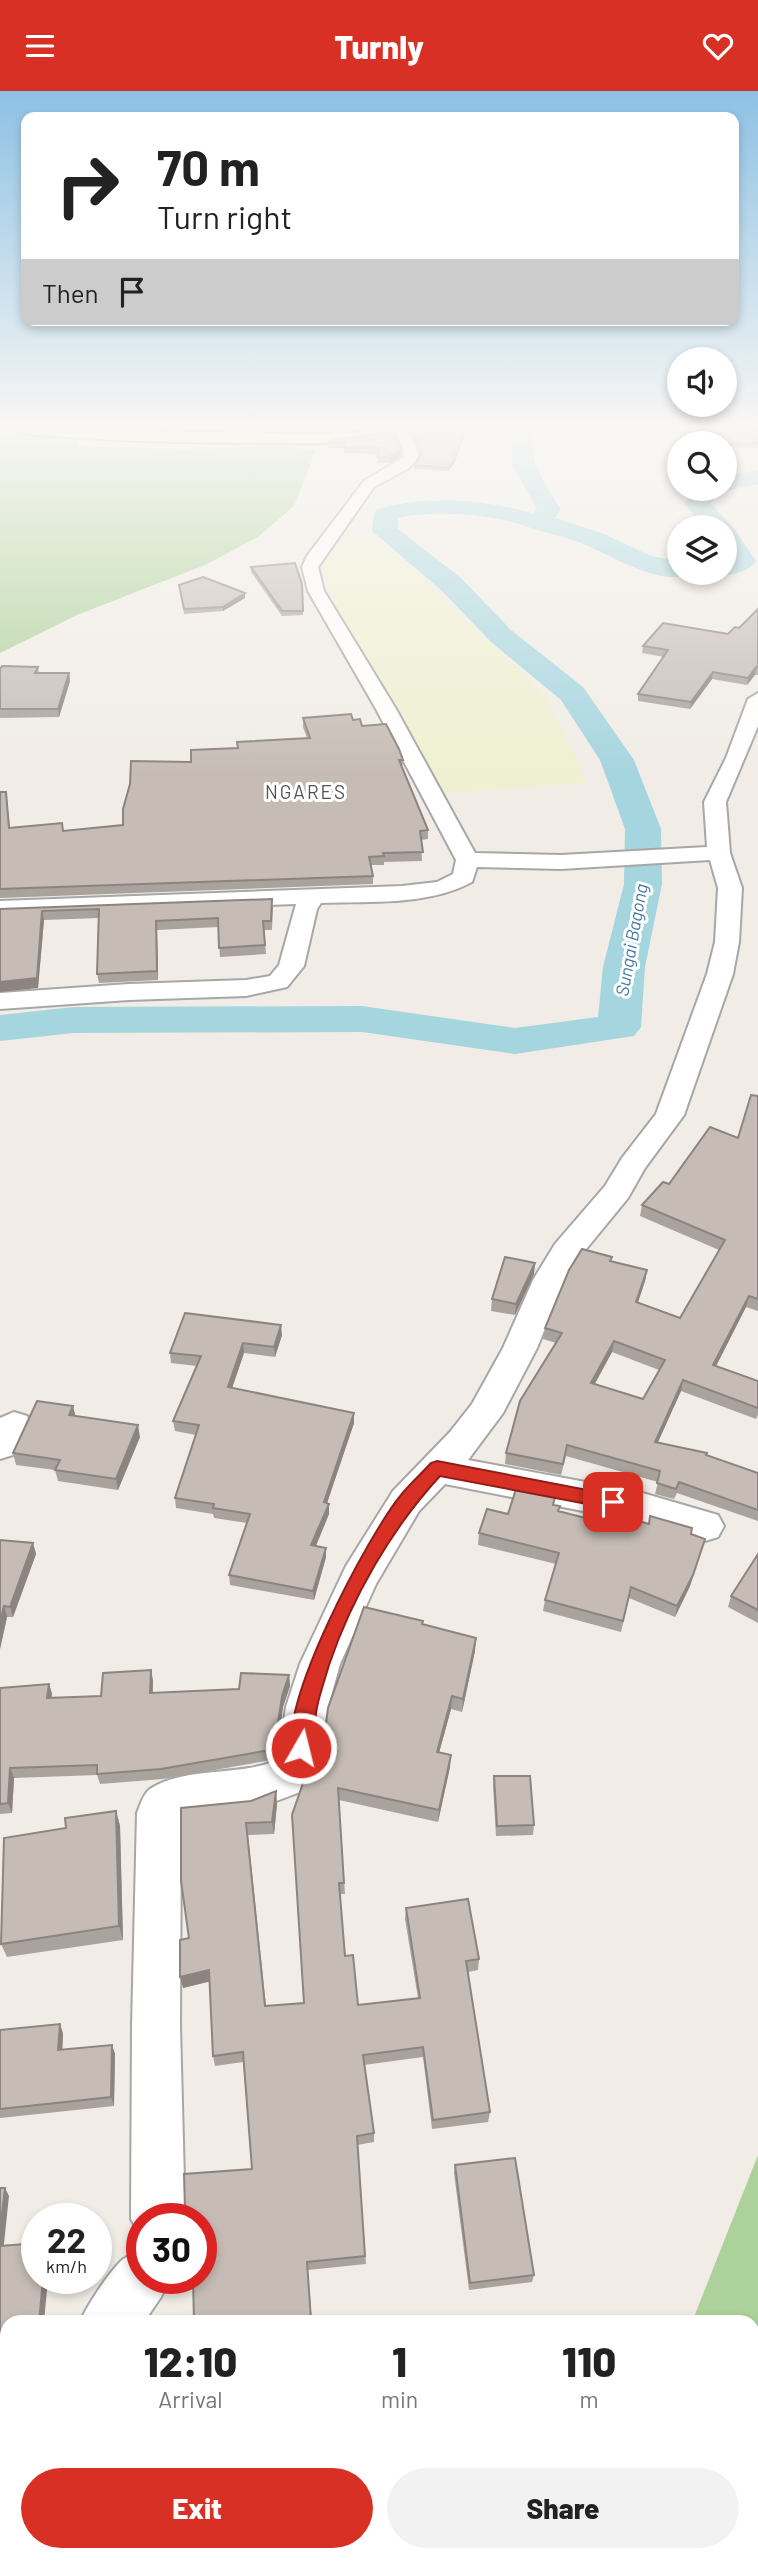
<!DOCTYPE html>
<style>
body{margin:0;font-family:Barlow,sans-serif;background:#f2f2f2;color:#222;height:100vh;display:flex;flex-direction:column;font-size:26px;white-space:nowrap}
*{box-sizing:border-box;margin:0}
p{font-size:23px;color:#767676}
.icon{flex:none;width:38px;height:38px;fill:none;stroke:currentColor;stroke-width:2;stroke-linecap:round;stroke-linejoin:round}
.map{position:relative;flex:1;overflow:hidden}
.sheet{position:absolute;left:0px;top:2224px;width:760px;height:247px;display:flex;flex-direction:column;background:#fff;border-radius:21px 21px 0 0;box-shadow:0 4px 10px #0003}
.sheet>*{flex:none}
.hud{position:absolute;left:21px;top:21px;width:718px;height:214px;border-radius:14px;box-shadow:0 4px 10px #0003;background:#fff;color:#222;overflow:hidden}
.fabs{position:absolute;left:667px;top:256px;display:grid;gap:14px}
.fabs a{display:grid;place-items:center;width:70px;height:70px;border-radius:50%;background:#fff;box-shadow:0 4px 10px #0003;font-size:35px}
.speed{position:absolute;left:21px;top:2112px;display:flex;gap:14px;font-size:35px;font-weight:700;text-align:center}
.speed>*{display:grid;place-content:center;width:91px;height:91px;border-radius:50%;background:#fff;box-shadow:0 4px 10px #0003;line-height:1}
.speed small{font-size:18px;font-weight:400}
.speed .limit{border:10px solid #d22;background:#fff;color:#111}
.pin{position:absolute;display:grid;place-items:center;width:60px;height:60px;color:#fff;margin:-30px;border-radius:14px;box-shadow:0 4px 10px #0006}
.me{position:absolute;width:77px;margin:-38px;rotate:8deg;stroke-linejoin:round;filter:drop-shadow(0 0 5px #0008)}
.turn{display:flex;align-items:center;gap:24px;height:147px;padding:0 21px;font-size:32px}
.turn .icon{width:91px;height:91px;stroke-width:2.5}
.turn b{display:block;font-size:49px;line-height:60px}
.then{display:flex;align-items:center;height:66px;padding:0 21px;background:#0003;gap:14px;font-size:26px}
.eta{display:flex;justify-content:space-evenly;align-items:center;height:119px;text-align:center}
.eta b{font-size:42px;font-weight:800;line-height:49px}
.action{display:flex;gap:14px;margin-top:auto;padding:14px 21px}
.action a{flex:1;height:80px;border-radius:42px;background:#d93025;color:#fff;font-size:28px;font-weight:800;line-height:80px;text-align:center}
.action a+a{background:#f2f2f2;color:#222}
header{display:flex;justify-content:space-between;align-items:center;height:91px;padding:0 21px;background:#d93025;color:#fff;font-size:32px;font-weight:800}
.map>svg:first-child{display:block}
.farmland{fill:#eff0d1}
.forest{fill:#add19a}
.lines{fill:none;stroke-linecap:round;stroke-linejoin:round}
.river{fill:#a5d5df;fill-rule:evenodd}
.street-casing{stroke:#a7a7a7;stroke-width:4}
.secondary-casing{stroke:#747c02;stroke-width:4}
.street{fill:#fff;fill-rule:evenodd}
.secondary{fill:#fbfbb9;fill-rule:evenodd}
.wall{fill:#aaa29c;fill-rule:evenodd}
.shaded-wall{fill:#8b847f}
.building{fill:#c6bcb5;stroke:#8b847f;stroke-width:2;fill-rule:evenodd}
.route{fill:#d93025;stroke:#8d1f18;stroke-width:2}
.labels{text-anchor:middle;stroke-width:6;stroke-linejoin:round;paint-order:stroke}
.far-water-label{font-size:18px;font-style:italic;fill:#4378a3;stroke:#fff}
.far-quarter-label{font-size:19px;letter-spacing:2px;fill:#535353;stroke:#fff}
</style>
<header><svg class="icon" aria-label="menu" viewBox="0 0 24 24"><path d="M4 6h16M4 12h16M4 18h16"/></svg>Turnly<svg class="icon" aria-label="heart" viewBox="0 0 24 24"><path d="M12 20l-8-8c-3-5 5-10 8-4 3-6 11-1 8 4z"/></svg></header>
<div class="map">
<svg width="758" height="2470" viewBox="0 0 758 2470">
<rect width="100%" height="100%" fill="#f1ede6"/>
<path class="farmland" d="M343 450H373L408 472 545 604 587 692 439 703 342 533 321 474Z"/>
<path class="forest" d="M0 338H84L76 355 186 358 276 355 316 359 294 415 258 446 205 474 77 524 0 562Z
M758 2064V2470H598L600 2464H752V2231H692Z"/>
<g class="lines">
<path class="river" d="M508 338H531L533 341C528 372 546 393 561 418L555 427 604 443 651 465 679 470V481H690C665 500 602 459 576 450 559 444 541 441 525 435 493 423 431 419 398 427V438L461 487 511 539 583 596 634 669 661 738 662 793 645 876 641 936 634 945 515 963 362 941 74 942 0 950V924L74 916 362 915 515 937 598 926 603 876 624 793 625 738 600 669 561 609 491 551 441 499 372 440 374 423 377 418C433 404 477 408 533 422L537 418 512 373 511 343Z
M758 379V393L723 400 710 412 733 436 756 470C748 482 728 486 715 483L724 481V468L728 467 724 462V436H704L684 412 699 397H724V386Z"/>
<g class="street-casing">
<path id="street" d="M392 338H404L416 354 418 367 409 377 374 396 318 476 324 500 396 618 475 762 561 764 707 756 704 711 726 667 748 608 758 602V635L726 711 730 762 742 797 739 851 733 883 684 1024 645 1077 628 1107 578 1168 565 1189 537 1257 503 1322 468 1369 639 1401 718 1424 724 1435 718 1446 705 1450 639 1431 445 1393 419 1420 376 1493 340 1573 328 1616 322 1657 303 1700 252 1719 181 1727 180 1935 185 2128H142V2148L131 2128 132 1935 137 1722C140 1715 143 1703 150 1698 183 1676 235 1685 273 1671L280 1657 286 1616 300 1573 346 1475 393 1400 450 1341 472 1313 503 1257 533 1189 555 1153 605 1095 622 1067 656 1023 707 883 715 851 718 797 710 769 561 778 477 776 472 791C427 815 371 810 321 812L317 818 304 875 287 896 246 905 129 909 0 918V902L129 893 246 889 270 885 279 874 296 813 0 824V810L402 795 437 791 453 783 456 769 376 618 308 500 302 476 307 465 364 390 404 366 402 354Z
M683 338H696L700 344 698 347H688Z
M14 1321 27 1325 32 1334 13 1364 0 1368V1327Z
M142 2160V2188H169L161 2206 144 2231H80C87 2214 108 2183 121 2170 126 2165 135 2163 142 2160Z
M7 2251V2307L0 2310V2254Z"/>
</g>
<g class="secondary-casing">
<path id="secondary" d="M20 338 323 343 410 338 408 341C361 355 313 352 264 352 185 352 106 350 27 343Z"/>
</g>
<use href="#street" class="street"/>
<use href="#secondary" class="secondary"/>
</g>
<path class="wall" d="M410 338 454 373 448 380 414 378V374L420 364 419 354 410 342Z
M624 338H683V344Z
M699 338H758V357L724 356V352H700L699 345 701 341Z
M331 349 401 359V365L389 372H377L378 363 344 362V357H329V351Z
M251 476 302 493 303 524 282 525 251 481Z
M179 494 245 507 223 520 184 523Z
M758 518V584H755L747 594 712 588 690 618 638 610V603L664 566 642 562 643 555 728 543 739 537Z
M38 576 39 582H69L70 590 59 626 0 627V578Z
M303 627 353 629 362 635 403 669 402 677 428 739V748L421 749 422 770 384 771V774H371L373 785V793L0 807V701H6L10 736 63 740 123 734 191 671 238 657 237 651 307 647 303 636Z
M273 816 272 839H264L266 863 220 866 218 836 157 839 158 889 99 892 97 883 99 827 44 829 38 897 0 818Z
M758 1005V1220L746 1216 716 1275 758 1290V1324L756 1328 681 1300 658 1351 706 1364 758 1382V1430L677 1402 674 1408 655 1403 658 1391 566 1365 561 1384 505 1373 506 1362 556 1252 543 1248 545 1237 611 1171 647 1179 645 1190 638 1212 680 1227 719 1159 640 1125 642 1114 669 1093 738 1047ZM612 1261 659 1279 643 1308 595 1293Z
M535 1172 534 1183 515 1224 491 1220 492 1208Z
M282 1244 275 1266 244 1262 232 1297 354 1322V1332L327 1412 329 1413V1423L316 1455 326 1457V1466L314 1509 230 1494 229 1484 247 1432 214 1427 213 1423 176 1417 175 1407 196 1344 175 1340 173 1330 197 1275 171 1272 170 1262Z
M75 1325 140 1346 118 1399 58 1390 55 1379 16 1374 13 1362Z
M555 1406 554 1414 559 1420 601 1431 649 1433 691 1443 705 1448 690 1495 675 1526 629 1507 621 1541 543 1520 545 1509 556 1473 478 1454 479 1442 508 1423Z
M0 1449 33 1452 36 1463 13 1526H7L0 1558Z
M758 1463V1532L728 1516 731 1505Z
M422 1533 475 1560 462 1621 451 1618 439 1662 450 1676 438 1731 339 1709 345 1803H340L345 1865 358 1914 418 1907 405 1828 406 1817 479 1868 478 1879 468 1881 490 2021 488 2031 432 2038 423 1966 364 1974 374 2042V2051L357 2054 366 2173 308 2179 312 2231H194L201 2188 185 2119 252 2078 243 1971 215 1975 213 1965 210 1890 183 1897 189 1847 251 1710 276 1700 277 1713 274 1743 248 1744 266 1915 304 1912 292 1724Z
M289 1584 290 1595 283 1616 277 1656 271 1669 163 1688 100 1693 97 1684 14 1687 12 1722 0 1723V1597L49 1593 52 1603 51 1607 101 1605 153 1589V1602L239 1598Z
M494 1685 534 1734 533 1744 496 1745 493 1695Z
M116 1720 120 1735 123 1849 7 1866 1 1853 66 1737Z
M0 1939 63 1942 62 1959 112 1954 115 1963 114 2015 0 2027Z
M455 2074 534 2184 532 2191 469 2199 454 2082Z"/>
<path class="shaded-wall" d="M466 338H467L454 373 448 380V377Z
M401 359V365L389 372V366Z
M245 502V507L223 520V516Z
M756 576 755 584 747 594 748 587Z
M713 581 712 588 690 618 691 611Z
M69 582 70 590 59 626 58 618Z
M42 820 44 829 38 897 0 901V891Z
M156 830 157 839 158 889 157 880Z
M535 1172 534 1183 515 1224 516 1213Z
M647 1179 645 1190 634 1222 636 1211Z
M749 1205 746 1216 711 1285 713 1274Z
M281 1234 282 1244 275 1266 274 1256Z
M614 1250 612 1261 589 1303 591 1292Z
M243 1252 244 1262 229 1306 228 1296Z
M683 1289 681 1300 653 1362 655 1351Z
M73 1315 76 1327 69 1324Z
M354 1322V1332L324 1421V1411Z
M138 1334 140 1346 118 1399 116 1388Z
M329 1413V1423L312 1464 311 1454Z
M705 1448 690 1495 675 1526 677 1515Z
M33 1452 36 1463 13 1526 10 1516Z
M326 1457V1466L314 1509 313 1500Z
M4 1515 7 1526 0 1558V1532Z
M476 1547 475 1560 462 1621 463 1608Z
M151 1579 153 1589 152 1613 150 1602Z
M289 1584 290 1595 283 1616 277 1656 271 1669 270 1659 282 1605Z
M49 1593 52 1603 51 1618 47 1607Z
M452 1605 451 1618 436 1673 437 1661Z
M451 1664 450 1676 438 1731 439 1719Z
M10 1677 14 1687 12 1722 8 1712Z
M276 1700 277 1713 274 1743 272 1731Z
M116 1720 120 1735 123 1849 119 1835Z
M209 1879 212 1890 183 1897 180 1886Z
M60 1933 63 1942 62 1968 58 1959Z
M112 1954 115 1963 114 2015 111 2006Z
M5 2097 9 2105 3 2162 0 2157V2140Z
M43 2188H48L44 2231H39Z
M3 2242 7 2249 0 2251V2243Z"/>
<path class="building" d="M410 338H466L454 369 448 377 414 374 421 363 419 350Z
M703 338H758V352H702L699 345Z
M395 341 401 359 389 366H377L380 357H344L345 351H329L331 349Z
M295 472 302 493 303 520H282L251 476Z
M203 486 245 502 223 516 184 518 179 494Z
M758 518V577L756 576 748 587 713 581 691 611 638 603 668 559 643 555 663 532 728 543 735 536 739 537Z
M2 575 38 576 35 582H69L58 618H0V578Z
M351 623 353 629 360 628 362 635 386 633 399 658 403 669H399L428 739 420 740 423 761 383 762 384 765 369 766 373 785 0 798V701H6L9 737 62 732 63 740 123 734V718L130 693 131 670 191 671V659L238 657 237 651 310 647 303 627Z
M272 808 271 830H263L265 854 219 857 218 827 156 830 157 880 97 883 99 818 42 820 37 887 0 891V818Z
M751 1004 758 1005V1208L749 1205 713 1274 758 1290V1317L683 1289 655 1351 707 1362 706 1364 758 1382V1419L679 1391 676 1398 657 1392 660 1380 567 1354 563 1373 506 1362 520 1310 562 1242 545 1237 569 1179 582 1158 612 1166 610 1170 647 1179 636 1211 680 1227 725 1149 642 1114 663 1091 669 1093 710 1036 738 1047ZM614 1250 665 1269 643 1308 591 1292Z
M505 1166 535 1172 516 1213 492 1208Z
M185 1222 281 1234 274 1256 243 1252 228 1296 354 1322 324 1411 329 1413 311 1454 326 1457 313 1500 229 1484 250 1423 213 1417 214 1413 175 1407 199 1334 173 1330 201 1265 170 1262Z
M37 1310 73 1315 69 1324 138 1334 116 1388 55 1379 60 1369 13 1362Z
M516 1398 555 1406 553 1414 560 1415 558 1420 601 1431 605 1420 649 1433 650 1425 692 1437 691 1443 705 1448 693 1484 677 1515 631 1496 623 1530 545 1509 559 1462 479 1442 487 1418 508 1423Z
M0 1449 33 1452 10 1516 4 1515 0 1532Z
M758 1463V1519L731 1505Z
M364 1516 423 1530 422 1533 476 1547 463 1608 452 1605 437 1661 451 1664 439 1719 338 1697 344 1792H339L345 1865 353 1864 358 1914 420 1907 406 1817 468 1808 479 1868 466 1870 490 2021 433 2029 423 1956 363 1964 374 2042 357 2045 365 2165 307 2171 311 2229 293 2231H194L193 2188H201V2128H174L175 2122 185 2119 184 2083 252 2078 243 1961 213 1965 209 1879 180 1886V1849L189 1847 181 1790V1717L251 1710 276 1700 272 1731 246 1732 265 1915 304 1912 292 1724 304 1689 324 1646 328 1617Z
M151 1579 150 1602 239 1598 241 1582 289 1584 282 1605 276 1646 270 1659 161 1678 97 1683V1674L10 1677 8 1712 0 1713V1597L49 1593 47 1607 101 1605 103 1582Z
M494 1685H530L534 1734 497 1735Z
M116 1720 119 1835 1 1853 4 1747 66 1737 65 1727Z
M60 1933 58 1959 112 1954 111 2006 0 2018V1939Z
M515 2067 534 2184 470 2192 455 2074Z
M0 2097H5L0 2140Z
M37 2152V2188H43L39 2231H7V2256H5L3 2242 0 2243V2155Z"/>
<linearGradient id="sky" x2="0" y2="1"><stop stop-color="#8dc1e4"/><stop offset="0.49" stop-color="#f9f7f4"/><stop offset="1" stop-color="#f9f7f4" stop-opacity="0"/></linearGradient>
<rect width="758" height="684" fill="url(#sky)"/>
<path class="route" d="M437 1370 613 1404 620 1406 622 1411 620 1416 613 1418 440 1385C392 1437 352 1506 329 1574 325 1588 320 1602 317 1616 314 1631 315 1649 309 1663L301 1666 294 1663C274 1620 370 1441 401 1404 410 1393 421 1383 431 1372Z"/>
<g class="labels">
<g class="far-water-label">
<text transform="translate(632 849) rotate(-80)" y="6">Sungai Bagong</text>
</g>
<g class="far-quarter-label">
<text x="306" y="708">NGARES</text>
</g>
</g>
</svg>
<div class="fabs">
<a><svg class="icon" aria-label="sound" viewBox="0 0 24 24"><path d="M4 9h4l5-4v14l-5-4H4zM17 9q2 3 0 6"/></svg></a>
<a><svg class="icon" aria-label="search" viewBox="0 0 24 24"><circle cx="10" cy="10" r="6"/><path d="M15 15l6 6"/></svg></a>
<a><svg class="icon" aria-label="layers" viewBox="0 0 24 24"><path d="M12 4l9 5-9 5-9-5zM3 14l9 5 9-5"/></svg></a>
</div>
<div class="speed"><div>22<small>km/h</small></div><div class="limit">30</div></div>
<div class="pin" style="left:613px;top:1411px;background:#d93025"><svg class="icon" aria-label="arrive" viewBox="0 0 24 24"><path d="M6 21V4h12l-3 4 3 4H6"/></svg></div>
<svg class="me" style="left:301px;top:1657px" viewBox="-20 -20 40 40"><circle r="17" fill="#d93025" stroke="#fff" stroke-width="3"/><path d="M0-11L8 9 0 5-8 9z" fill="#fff"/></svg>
<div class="hud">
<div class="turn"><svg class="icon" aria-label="right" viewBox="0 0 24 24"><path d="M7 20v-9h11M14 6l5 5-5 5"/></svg><div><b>70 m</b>Turn right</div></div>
<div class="then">Then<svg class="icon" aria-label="arrive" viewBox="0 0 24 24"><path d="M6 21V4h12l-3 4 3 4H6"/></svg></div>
</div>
<section class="sheet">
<div class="eta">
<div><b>12:10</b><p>Arrival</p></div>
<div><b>1</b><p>min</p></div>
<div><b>110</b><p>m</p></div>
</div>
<div class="action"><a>Exit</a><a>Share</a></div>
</section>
</div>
